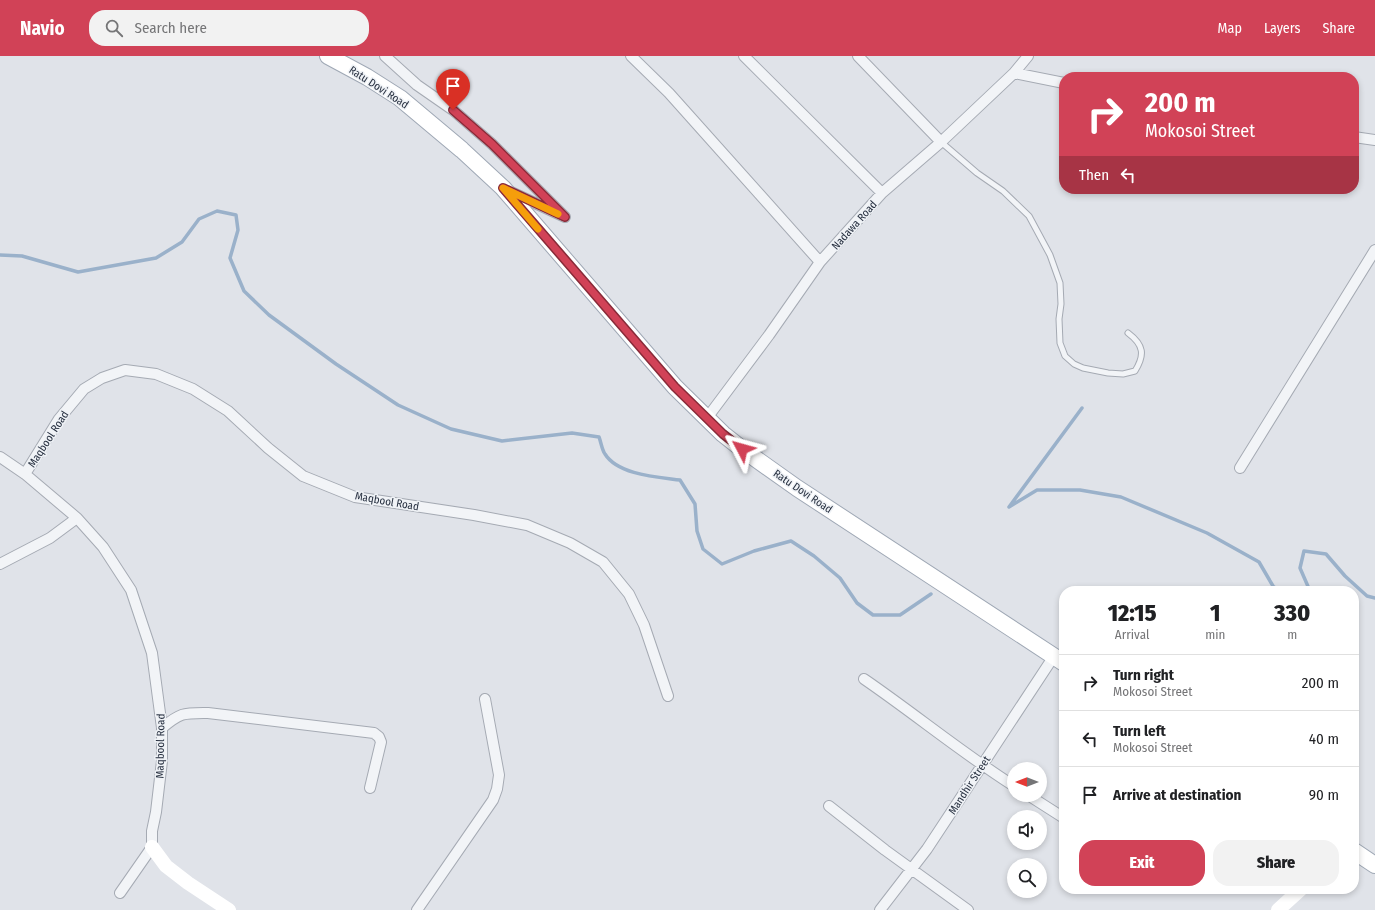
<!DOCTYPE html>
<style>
body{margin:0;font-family:"Fira Sans Condensed",sans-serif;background:#f2f2f2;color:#202124;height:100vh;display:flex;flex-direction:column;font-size:15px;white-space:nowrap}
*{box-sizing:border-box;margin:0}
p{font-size:13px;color:#757577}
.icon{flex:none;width:22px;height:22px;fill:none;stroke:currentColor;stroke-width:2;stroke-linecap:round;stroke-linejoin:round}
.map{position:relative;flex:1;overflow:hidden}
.drawer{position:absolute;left:1059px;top:530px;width:300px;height:308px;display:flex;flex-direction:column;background:#fff;border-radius:16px;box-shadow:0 2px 6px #0003}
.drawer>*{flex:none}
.top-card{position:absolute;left:1059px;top:16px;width:300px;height:122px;border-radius:16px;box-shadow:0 2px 6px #0003;background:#d14257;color:#fff;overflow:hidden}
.needle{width:26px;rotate:270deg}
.tools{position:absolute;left:1007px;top:706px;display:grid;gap:8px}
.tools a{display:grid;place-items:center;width:40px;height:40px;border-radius:50%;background:#fff;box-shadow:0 2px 6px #0003;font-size:20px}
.pin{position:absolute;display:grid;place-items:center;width:34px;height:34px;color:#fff;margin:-41px -17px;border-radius:50% 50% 50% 0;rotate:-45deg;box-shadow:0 0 4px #0007}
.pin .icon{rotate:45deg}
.me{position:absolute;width:44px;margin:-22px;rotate:309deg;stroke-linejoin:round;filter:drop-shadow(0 0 3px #0008)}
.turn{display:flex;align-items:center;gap:14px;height:84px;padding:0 20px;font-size:18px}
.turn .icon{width:52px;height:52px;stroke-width:2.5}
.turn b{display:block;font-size:28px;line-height:34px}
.then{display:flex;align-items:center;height:38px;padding:0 20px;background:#0003;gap:8px;font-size:15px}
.eta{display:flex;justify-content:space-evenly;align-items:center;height:68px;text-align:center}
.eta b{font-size:24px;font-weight:800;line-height:28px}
.primary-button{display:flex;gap:8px;margin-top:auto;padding:8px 20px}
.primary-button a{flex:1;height:46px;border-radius:16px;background:#d14257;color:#fff;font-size:16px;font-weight:800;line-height:46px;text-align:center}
.primary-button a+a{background:#f2f2f2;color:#202124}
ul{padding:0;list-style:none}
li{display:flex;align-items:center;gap:12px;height:56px;padding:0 20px;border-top:1px solid #e0e0e0}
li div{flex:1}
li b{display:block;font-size:15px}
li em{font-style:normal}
header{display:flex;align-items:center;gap:24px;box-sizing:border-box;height:56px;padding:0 20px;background:#d14257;color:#fff}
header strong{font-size:19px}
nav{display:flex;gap:22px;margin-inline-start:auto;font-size:14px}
.search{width:280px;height:36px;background:#f2f2f2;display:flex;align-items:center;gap:10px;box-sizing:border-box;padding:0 14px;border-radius:16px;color:#757577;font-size:15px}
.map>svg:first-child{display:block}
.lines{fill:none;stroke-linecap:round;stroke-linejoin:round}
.stream{stroke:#9ab1ca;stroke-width:3.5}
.lane-casing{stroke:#a5aab3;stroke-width:7}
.street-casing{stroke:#a5aab3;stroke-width:12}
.primary-casing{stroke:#9fa8b5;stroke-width:18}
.lane{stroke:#f2f4f7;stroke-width:5}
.street{stroke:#f2f4f7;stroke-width:10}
.secondary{stroke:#fff;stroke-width:14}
.primary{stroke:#fff;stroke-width:16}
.route-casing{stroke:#882b39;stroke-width:10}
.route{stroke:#d14257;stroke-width:7}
.slow{stroke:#f59e0b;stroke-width:7}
.labels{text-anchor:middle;stroke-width:3;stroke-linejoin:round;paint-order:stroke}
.street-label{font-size:11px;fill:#283141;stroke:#eff2f6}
</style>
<header>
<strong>Navio</strong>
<div class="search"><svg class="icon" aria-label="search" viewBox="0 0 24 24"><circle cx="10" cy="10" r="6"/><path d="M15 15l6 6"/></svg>Search here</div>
<nav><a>Map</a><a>Layers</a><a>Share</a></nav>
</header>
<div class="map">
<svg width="1375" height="854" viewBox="0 0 1375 854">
<rect width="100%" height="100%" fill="#e0e3e9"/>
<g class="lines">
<path class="stream" d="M0 199 22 200 78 216 156 202 182 186 199 163 217 155 236 159 238 174 230 202 244 235 269 259 336 308 398 349 451 373 502 385 572 377 599 381C601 386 602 394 605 398 618 419 658 421 680 424L695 448 697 475 703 493 722 508 754 495 791 485 814 500 840 522 857 547 873 559H900L931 538
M1082 352 1009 451 1037 434H1080L1121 441 1207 477 1259 506 1273 530 1279 535
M1310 535 1300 512 1304 495 1326 498 1345 520 1367 540 1375 542"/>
<g class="lane-casing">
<path id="lane" d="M941 86 977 117 1003 135 1029 160 1050 199 1060 227 1061 248 1059 263 1060 287 1065 300 1074 308 1083 312 1108 317 1123 318 1135 315C1145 299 1144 289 1128 277"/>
</g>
<g class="street-casing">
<path id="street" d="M385 0 417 29 453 54 492 88 565 161 511 136
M631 0 669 37 820 206
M744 0 882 137
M858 0 941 86
M1014 17 1064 27
M1354 81 1375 84
M707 362 769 279 820 206 882 137 941 86 1014 17 1028 0
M0 401 25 418 77 462 103 491 131 534 152 597 162 672V705L156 756 152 775V791L120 837
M1240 412 1375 194
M25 418 59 363 84 333 102 322 125 314 156 318 193 333 228 355 268 392 303 420 355 441 474 459 527 469 570 487 603 506 629 538 644 569 668 640
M0 508 50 482 77 462
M864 623C915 658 962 697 1014 730
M162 672C181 656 184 657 208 657L374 677 379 681 381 686 370 732
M1028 739 1064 762
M829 750 885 794 968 854
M417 854 493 744 497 733 499 719 485 643
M880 854 927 793 1054 600"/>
</g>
<g class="primary-casing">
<path id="primary" d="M328 0 367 21 400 42 462 94 503 132 675 331 723 378 742 393 797 432 1064 607
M1354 795 1375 809"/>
</g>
<use href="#lane" class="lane"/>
<use href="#street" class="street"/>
<path class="secondary" d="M152 791 166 810 188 827 229 854
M1278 854 1301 833"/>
<use href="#primary" class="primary"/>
</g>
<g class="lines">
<g class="route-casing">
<path id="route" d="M453 54 492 88 565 161 503 132 675 331 723 378 742 393"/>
</g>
<use href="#route" class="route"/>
<path class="slow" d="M538 173 503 132 558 158"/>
</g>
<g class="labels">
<g class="street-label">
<text transform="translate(379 31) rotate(33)" y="4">Ratu Dovi Road</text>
<text transform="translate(854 169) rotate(-48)" y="4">Nadawa Road</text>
<text transform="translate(48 383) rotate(-57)" y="4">Maqbool Road</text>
<text transform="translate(803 435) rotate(34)" y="4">Ratu Dovi Road</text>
<text transform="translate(387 445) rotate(10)" y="4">Maqbool Road</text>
<text transform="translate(160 690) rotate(-89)" y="4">Maqbool Road</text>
<text transform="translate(969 729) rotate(-57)" y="4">Mandhir Street</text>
</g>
</g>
</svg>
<div class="tools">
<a><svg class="needle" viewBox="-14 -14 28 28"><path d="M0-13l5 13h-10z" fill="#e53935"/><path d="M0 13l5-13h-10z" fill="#757577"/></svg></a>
<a><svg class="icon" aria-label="sound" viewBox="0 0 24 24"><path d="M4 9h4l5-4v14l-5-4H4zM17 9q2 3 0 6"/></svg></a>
<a><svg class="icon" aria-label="search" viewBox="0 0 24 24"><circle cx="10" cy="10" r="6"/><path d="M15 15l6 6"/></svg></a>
</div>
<div class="pin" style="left:453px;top:54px;background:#d93025"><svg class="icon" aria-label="arrive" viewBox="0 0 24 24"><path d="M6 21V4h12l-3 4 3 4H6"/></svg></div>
<svg class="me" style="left:742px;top:393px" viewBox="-20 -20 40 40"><path d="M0-17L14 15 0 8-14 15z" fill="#d14257" stroke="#fff" stroke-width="4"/></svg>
<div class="top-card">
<div class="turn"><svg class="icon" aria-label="right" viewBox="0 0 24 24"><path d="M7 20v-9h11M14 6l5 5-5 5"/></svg><div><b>200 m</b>Mokosoi Street</div></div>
<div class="then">Then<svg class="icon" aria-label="left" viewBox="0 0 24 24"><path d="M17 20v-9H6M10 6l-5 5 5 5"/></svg></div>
</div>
<section class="drawer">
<div class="eta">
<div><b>12:15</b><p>Arrival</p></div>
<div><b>1</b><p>min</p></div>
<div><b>330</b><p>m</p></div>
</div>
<ul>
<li><svg class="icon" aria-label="right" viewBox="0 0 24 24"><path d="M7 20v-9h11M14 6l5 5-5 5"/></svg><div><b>Turn right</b><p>Mokosoi Street</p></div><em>200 m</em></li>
<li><svg class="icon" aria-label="left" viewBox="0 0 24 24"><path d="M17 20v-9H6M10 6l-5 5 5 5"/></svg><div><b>Turn left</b><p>Mokosoi Street</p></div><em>40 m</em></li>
<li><svg class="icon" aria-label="arrive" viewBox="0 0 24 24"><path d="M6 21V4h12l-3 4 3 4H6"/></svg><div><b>Arrive at destination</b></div><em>90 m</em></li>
</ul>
<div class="primary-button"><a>Exit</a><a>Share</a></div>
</section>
</div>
